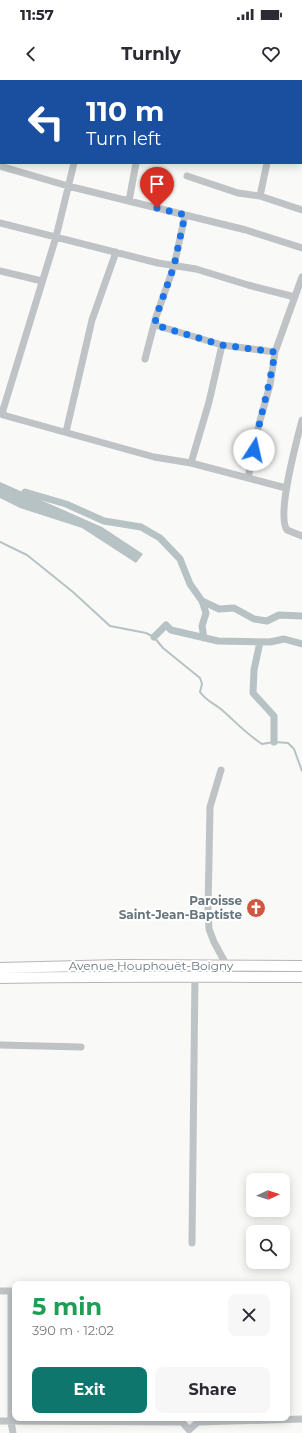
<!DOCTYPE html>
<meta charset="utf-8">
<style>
body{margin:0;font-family:Montserrat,sans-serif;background:#f7f7f7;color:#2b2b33;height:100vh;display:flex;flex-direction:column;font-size:15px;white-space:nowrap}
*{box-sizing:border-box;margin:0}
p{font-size:13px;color:#7c7c81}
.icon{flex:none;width:22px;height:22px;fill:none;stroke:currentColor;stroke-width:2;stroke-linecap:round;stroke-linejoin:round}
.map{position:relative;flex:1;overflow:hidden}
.side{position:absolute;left:12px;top:1201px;width:278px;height:140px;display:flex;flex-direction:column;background:#fff;border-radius:8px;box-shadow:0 2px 10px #0003}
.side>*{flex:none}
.banner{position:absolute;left:0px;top:0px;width:302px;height:84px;box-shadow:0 2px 10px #0003;background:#1a4fa0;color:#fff;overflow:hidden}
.needle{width:26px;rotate:86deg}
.tools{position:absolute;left:246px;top:1093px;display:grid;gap:8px}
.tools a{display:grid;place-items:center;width:44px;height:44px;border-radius:8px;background:#fff;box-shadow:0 2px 10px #0003;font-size:20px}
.pin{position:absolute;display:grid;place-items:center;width:34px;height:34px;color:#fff;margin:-41px -17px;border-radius:50% 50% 50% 0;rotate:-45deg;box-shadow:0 0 4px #0007}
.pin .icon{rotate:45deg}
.me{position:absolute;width:44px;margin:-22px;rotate:10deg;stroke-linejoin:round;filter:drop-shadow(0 0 3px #0008)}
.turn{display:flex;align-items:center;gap:14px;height:84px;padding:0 20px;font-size:18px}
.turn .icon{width:52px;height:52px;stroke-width:2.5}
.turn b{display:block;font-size:28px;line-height:34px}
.round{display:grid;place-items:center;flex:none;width:42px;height:42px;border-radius:8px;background:#f7f7f7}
.summary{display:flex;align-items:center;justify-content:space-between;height:68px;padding:0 20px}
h1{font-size:24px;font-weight:700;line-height:30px;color:#1e9e55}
.primary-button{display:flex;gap:8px;margin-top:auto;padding:8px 20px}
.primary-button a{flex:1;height:46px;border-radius:8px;background:#0f766e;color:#fff;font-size:16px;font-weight:700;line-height:46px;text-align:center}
.primary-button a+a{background:#f7f7f7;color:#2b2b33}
.status{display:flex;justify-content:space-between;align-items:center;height:28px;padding:0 20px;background:#fff;direction:ltr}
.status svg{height:11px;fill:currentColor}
header{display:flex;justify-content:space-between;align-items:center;height:52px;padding:0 20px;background:#fff;font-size:18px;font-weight:700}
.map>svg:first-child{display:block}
.water{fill:#b7c2c5}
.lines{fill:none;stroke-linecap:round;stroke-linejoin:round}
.stream{stroke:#b7c2c5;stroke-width:2}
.canal{stroke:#b7c2c5;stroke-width:7}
.highway-casing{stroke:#b3b7b9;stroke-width:12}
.minor{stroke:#bfc3c6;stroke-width:7}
.highway{stroke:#fff;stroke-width:10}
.route{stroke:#1a73e8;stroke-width:7;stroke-dasharray:0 12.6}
.labels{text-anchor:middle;stroke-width:4;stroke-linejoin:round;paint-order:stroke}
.poi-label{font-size:12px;font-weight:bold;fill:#67767e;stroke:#fff;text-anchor:end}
.street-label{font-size:12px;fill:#67767e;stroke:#fff}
</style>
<div class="status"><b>11:57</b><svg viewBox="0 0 49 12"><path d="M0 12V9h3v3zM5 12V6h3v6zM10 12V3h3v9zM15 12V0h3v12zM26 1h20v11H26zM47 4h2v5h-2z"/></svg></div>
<header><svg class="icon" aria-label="back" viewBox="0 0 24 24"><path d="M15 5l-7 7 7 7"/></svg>Turnly<svg class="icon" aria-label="heart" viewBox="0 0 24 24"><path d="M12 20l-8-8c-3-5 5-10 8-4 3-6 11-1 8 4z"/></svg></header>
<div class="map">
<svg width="302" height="1353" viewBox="0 0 302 1353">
<rect width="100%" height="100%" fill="#f9f9f7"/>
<path class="water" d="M0 402 102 447 143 474 136 483 82 448 20 428 0 418Z"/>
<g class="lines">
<path class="stream" d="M0 462 27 475 73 512 110 546 146 553 154 557 163 568 200 598 202 604 200 612C206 621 214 623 222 630 237 643 244 652 262 664L274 662 288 663 294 669 302 691"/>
<path class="canal" d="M25 412 66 424 104 441 141 447 160 458 180 479 190 504 202 521 206 533 202 546 204 558
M202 521 219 529 234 528 254 539 267 541 279 535 302 536
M154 557 166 545 171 550 218 561 270 562 284 559 302 564
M260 562 254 590 253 613 274 636V662"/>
<g class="highway-casing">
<path id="highway" d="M0 888 120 885 302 886
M0 898C101 896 201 897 302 897"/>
</g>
<path class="minor" d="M24 1 25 0
M96 1V0
M224 1 225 0
M293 1V0
M301 19H302
M74 83 56 157 3 330V335L154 377 191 383 286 408
M0 86 68 106 246 150 302 168
M187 96 238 113 260 116 302 130
M260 116 267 83
M129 121 136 83
M0 143 158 183 196 189 248 205 295 217
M0 191 42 201
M155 245 222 265 275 272
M145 279 156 237 174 186 185 135
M302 340C297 360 276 435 287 450L302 456
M66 352 92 240 116 172
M191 383 209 322 222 265
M248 398 259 344 270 305 275 272 302 197
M221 690 210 727 208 830 209 849 214 862 227 886
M0 965 81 967
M192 1163 195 893
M0 1211H15
M11 1211V1342L13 1353
M0 1341 182 1342 189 1350 198 1342 302 1339"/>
<use href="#highway" class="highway"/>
</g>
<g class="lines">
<path class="route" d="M157 128 185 135 174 186 156 237 155 245 222 265 275 272C270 305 260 337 254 370"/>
</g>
<defs>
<g id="church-disc" transform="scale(1)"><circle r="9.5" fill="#d05740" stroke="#fff"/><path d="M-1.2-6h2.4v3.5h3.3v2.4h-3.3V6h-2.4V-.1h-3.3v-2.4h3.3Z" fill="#fff"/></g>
</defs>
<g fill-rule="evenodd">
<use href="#church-disc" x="256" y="828"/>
</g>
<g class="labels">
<g class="poi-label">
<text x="242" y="825">Paroisse<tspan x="242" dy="14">Saint-Jean-Baptiste</tspan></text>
</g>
<g class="street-label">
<text x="151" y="890">Avenue Houphouët-Boigny</text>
</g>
</g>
</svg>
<div class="tools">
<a><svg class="needle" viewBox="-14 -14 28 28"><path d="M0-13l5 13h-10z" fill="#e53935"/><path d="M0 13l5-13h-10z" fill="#7c7c81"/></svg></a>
<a><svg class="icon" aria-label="search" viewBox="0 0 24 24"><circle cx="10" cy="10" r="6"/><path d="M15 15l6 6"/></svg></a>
</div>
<div class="pin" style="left:157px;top:128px;background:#d93025"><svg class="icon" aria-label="arrive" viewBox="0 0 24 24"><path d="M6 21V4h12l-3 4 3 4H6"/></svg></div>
<svg class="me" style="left:254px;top:370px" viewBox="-20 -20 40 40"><circle r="19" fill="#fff"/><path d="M0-13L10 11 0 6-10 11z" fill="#1a73e8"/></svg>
<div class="banner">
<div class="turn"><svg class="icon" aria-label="left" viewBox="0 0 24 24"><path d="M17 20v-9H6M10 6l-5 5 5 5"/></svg><div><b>110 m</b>Turn left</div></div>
</div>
<section class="side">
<div class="summary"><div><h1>5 min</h1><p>390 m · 12:02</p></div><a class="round"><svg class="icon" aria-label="close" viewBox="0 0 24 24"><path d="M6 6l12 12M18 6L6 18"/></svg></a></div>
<div class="primary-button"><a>Exit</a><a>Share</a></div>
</section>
</div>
